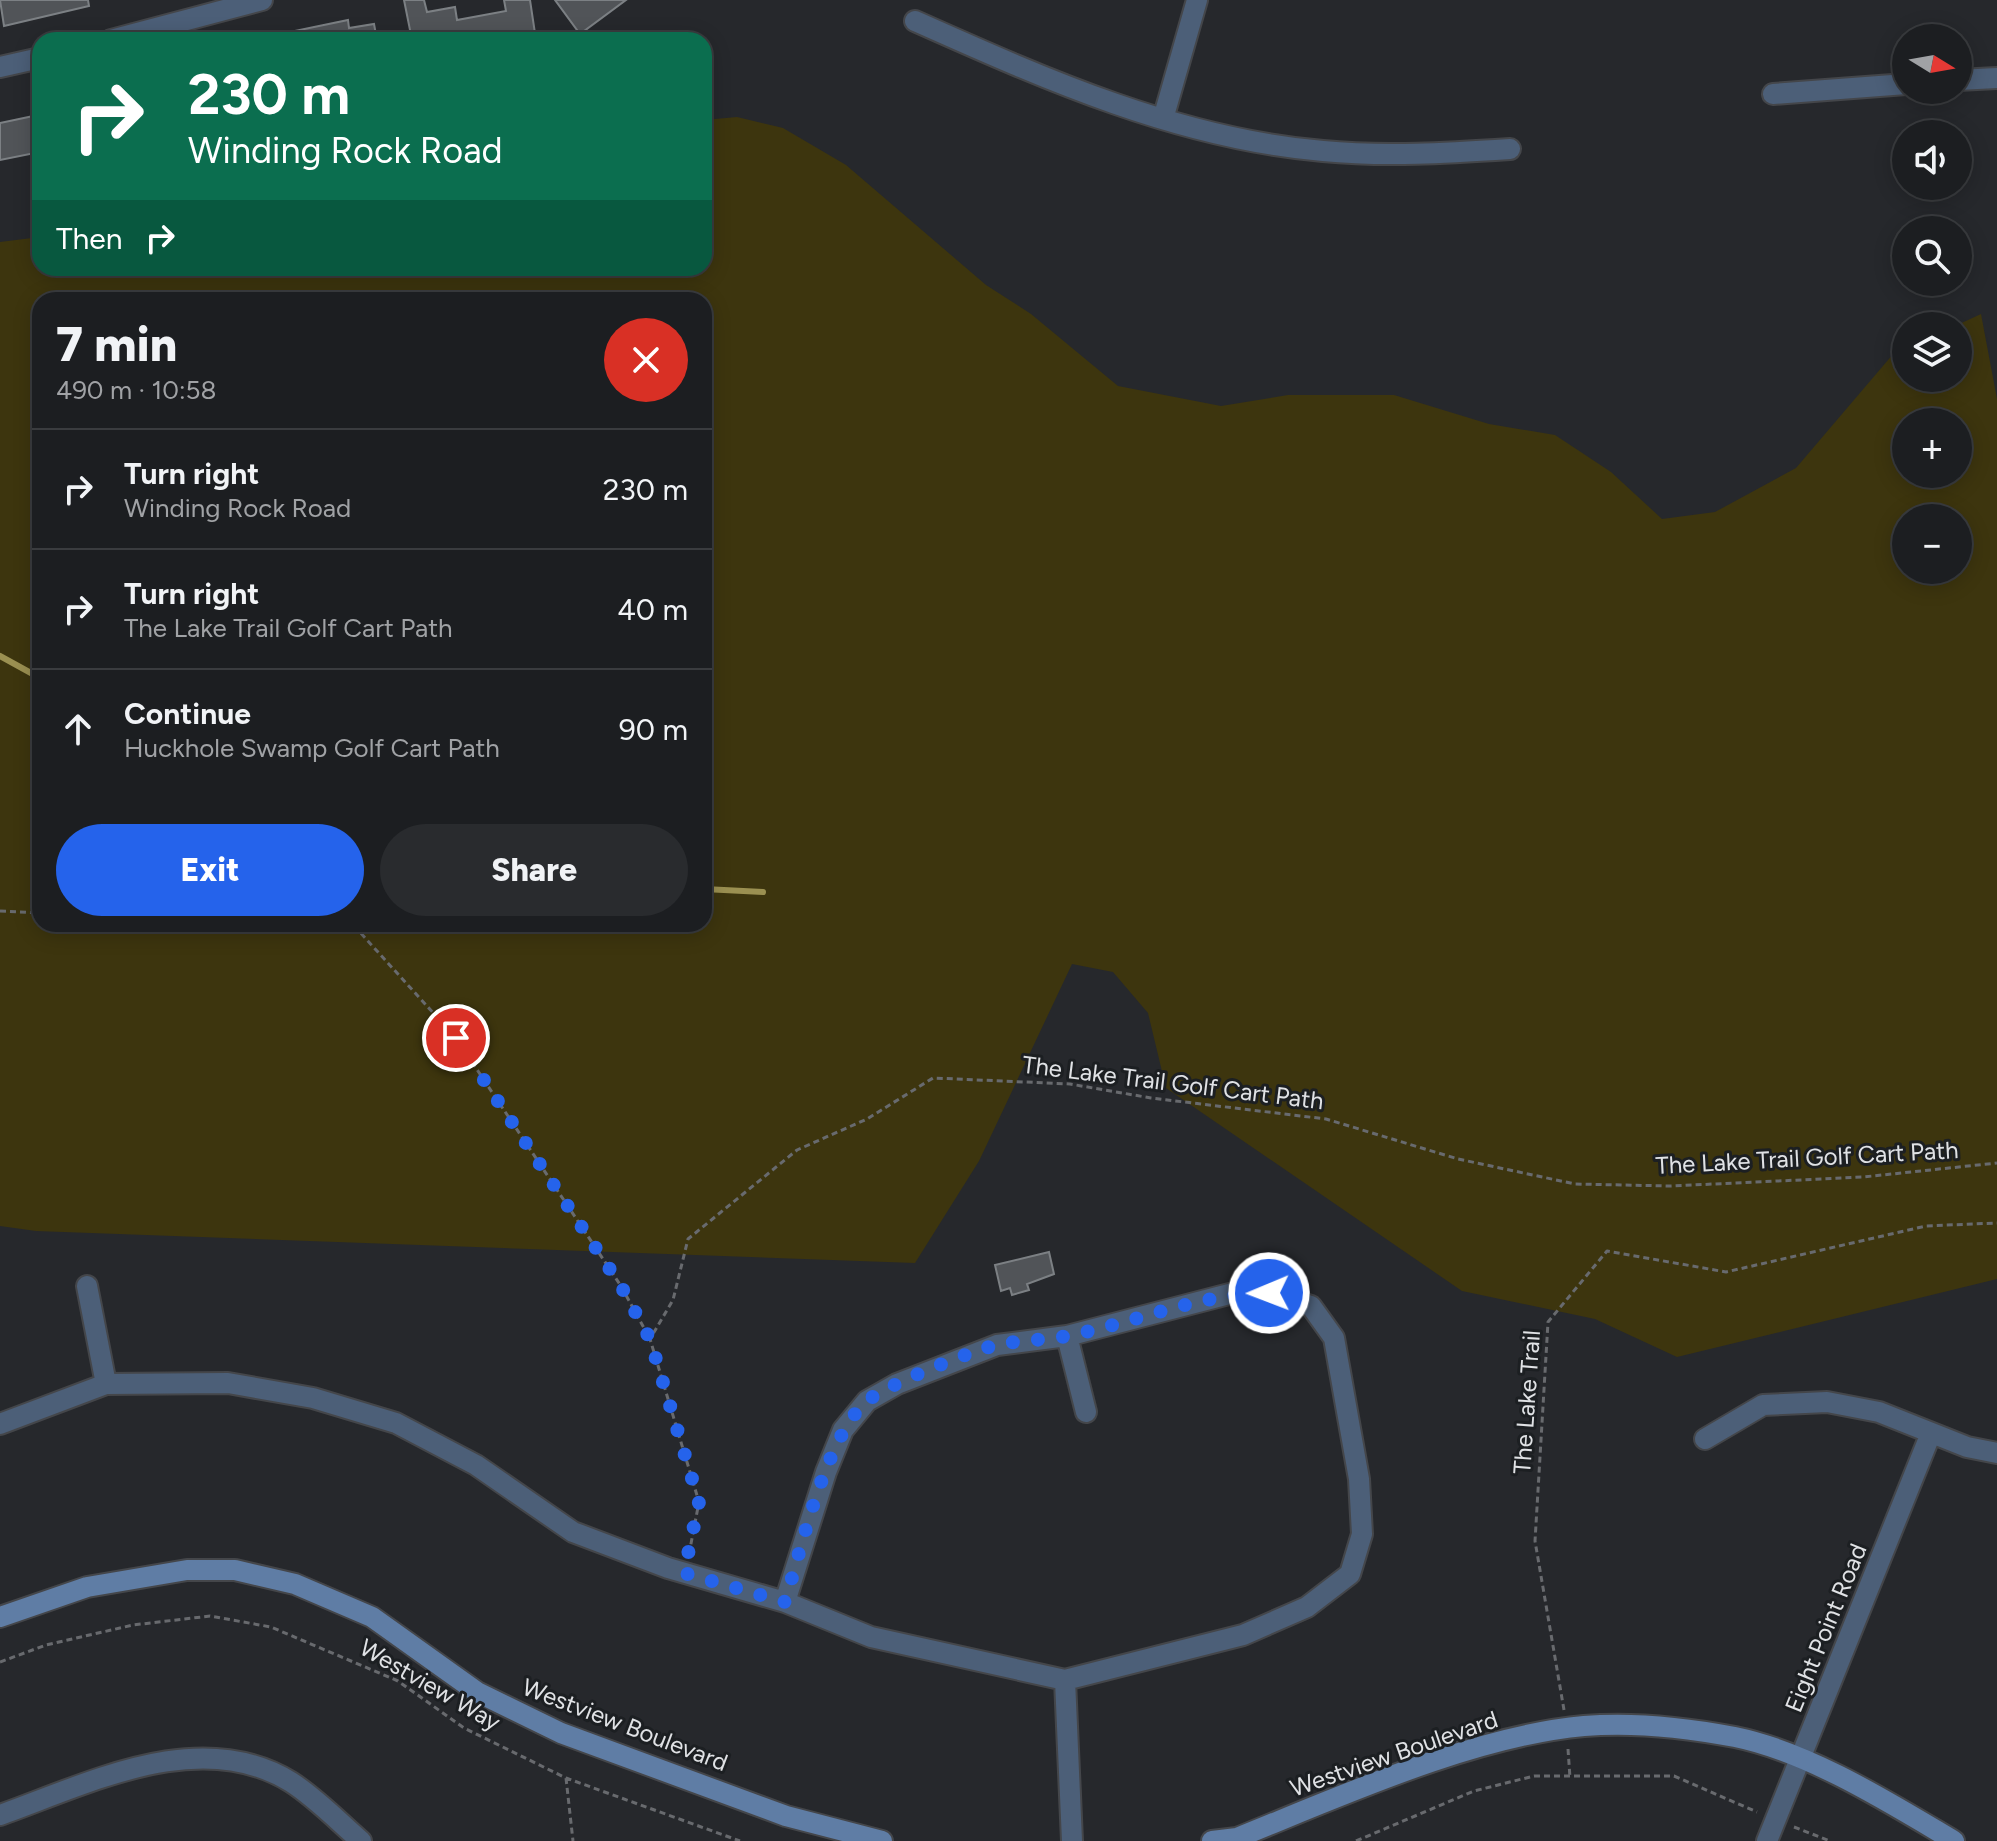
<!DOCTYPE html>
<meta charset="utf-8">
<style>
body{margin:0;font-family:Figtree,sans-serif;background:#292b2e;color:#f1f3f6;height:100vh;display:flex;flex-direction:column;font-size:30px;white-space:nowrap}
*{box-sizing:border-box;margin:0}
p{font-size:26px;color:#a0a2a5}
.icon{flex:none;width:44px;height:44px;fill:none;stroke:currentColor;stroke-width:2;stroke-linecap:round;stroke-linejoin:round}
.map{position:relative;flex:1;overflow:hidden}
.panel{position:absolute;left:32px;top:292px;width:680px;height:640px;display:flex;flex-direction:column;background:#1c1e21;border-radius:24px;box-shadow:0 4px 20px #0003,0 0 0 2px #3a3c3f}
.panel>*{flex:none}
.hud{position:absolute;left:32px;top:32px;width:680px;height:244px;border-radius:24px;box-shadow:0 4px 20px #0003,0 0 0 2px #3a3c3f;background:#0b6e4f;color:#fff;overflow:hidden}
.needle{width:52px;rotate:101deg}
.controls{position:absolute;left:1892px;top:24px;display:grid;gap:16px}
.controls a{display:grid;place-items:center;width:80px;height:80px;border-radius:50%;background:#1c1e21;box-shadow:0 4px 20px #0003,0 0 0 2px #3a3c3f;font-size:40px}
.pin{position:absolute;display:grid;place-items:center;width:68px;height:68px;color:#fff;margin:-34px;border:4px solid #fff;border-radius:50%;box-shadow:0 2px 8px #0007}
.me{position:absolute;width:88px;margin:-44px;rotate:269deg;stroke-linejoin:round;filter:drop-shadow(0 0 6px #0008)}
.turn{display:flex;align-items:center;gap:28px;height:168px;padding:0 24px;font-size:36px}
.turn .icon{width:104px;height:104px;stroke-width:2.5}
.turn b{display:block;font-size:56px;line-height:68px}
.then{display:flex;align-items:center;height:76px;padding:0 24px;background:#0003;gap:16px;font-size:30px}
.round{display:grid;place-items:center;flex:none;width:84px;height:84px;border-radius:42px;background:#292b2e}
.headline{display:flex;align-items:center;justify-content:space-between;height:136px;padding:0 24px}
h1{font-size:48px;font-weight:800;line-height:60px}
.button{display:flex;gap:16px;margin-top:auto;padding:16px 24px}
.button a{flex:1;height:92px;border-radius:48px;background:#2563eb;color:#fff;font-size:32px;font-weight:800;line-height:92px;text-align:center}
.button a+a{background:#292b2e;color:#f1f3f6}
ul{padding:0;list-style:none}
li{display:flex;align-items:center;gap:24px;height:120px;padding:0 24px;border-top:2px solid #3a3c3f}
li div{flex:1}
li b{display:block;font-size:30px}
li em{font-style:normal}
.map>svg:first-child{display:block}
.green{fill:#3d350e;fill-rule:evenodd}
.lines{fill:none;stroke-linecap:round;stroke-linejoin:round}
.stream{stroke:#9b9051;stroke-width:6}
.building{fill:#515458;stroke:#7c8084;stroke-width:2}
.street-casing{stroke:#44464a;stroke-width:24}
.secondary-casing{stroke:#44464a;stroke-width:24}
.path{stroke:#686a6e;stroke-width:3;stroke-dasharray:6 4;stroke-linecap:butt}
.street{stroke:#4c5f78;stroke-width:20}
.secondary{stroke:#5f7da5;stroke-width:20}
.route{stroke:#2563eb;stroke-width:14;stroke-dasharray:0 25.2}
.labels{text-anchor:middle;stroke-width:6;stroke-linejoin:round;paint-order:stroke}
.street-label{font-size:24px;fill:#e0e2e5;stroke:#1c1f22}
</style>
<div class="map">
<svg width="1997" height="1841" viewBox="0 0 1997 1841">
<rect width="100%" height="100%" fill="#26282c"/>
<path class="green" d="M737 117 783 128 846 165 986 285 1031 314 1118 386 1221 406 1288 395H1394L1489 424 1555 435 1611 472 1662 519 1715 512 1796 468 1894 353 1906 348V378H1958V326H1955L1981 314 1997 399V1279L1677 1357 1595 1319 1462 1291 1166 1088 1148 1013 1113 972 1072 964 979 1161 915 1263 36 1231 0 1226V242L40 237V268H704V120ZM704 300V924H40V300ZM1906 422H1958V474H1906ZM1958 518V570H1906V518Z"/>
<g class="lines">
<path class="stream" d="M0 656 40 678
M704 889 763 892"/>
</g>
<path class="building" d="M0 0H88L89 6 4 26Z
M404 0H424L427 12 455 7 457 20 506 11 504 0H530L536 40H412Z
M555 0H626L580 34Z
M348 20 349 28 374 24 377 40H286L285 33Z
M38 115 40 152 0 160V123Z
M1049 1252 1054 1274 1027 1284 1029 1290 1012 1295 1010 1288 1001 1291 995 1265Z"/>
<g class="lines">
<g class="street-casing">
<path id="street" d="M915 21C1045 79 1179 139 1323 151 1385 157 1448 153 1510 149
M111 40 262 0
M0 67 40 58
M1958 80 1997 78
M1773 94 1906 84
M1163 119 1197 0
M87 1286 106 1384
M1067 1336 1086 1412
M0 1424 106 1384 228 1383 313 1398 396 1423 476 1465 573 1532 668 1568 785 1602 871 1637 1065 1680 1243 1635 1307 1607 1350 1574 1362 1534 1359 1479 1334 1338 1311 1306 1269 1293H1233L1067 1336 997 1345 897 1384 867 1401 843 1430 826 1472 785 1602
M1705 1439 1763 1405 1827 1402 1879 1412 1967 1447 1997 1453
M1065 1680 1072 1841
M0 1815C90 1783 200 1726 291 1782 316 1798 339 1822 361 1841
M1767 1841 1931 1433"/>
</g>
<g class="secondary-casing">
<path id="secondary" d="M0 1617 87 1587 187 1570H235L295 1584 372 1617 477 1692 561 1733 786 1816 882 1841
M1212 1841 1237 1838C1341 1796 1473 1736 1584 1726 1632 1722 1688 1728 1735 1737 1809 1752 1890 1803 1954 1841"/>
</g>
<path class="path" d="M0 911 40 913
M253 924 357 929 456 1038 621 1286 650 1339
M689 1554 699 1502 650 1339 673 1300 688 1239 797 1150 867 1119 933 1078 1070 1084 1151 1098 1326 1119 1458 1159 1575 1184 1671 1186 1863 1177 1997 1163
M0 1662 46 1645 133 1625 210 1616 271 1627 398 1681 464 1728 566 1778 740 1841
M1564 1710 1535 1541 1548 1322 1607 1251 1726 1272 1926 1226 1997 1223
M1568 1749 1570 1778
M566 1778 573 1841
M1794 1827 1830 1841
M1356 1841 1474 1791 1534 1776H1674L1757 1812"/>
<use href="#street" class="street"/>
<use href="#secondary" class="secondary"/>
</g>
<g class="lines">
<path class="route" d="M456 1038 621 1286 650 1339 699 1502 684 1573 785 1602C801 1550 826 1436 867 1401 886 1385 975 1349 1001 1344 1023 1340 1045 1340 1067 1336 1135 1323 1200 1293 1269 1293"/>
</g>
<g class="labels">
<g class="street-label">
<text transform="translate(1173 1083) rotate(7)" y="8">The Lake Trail Golf Cart Path</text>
<text transform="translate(1807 1158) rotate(-3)" y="8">The Lake Trail Golf Cart Path</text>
<text transform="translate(1527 1402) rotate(-86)" y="8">The Lake Trail</text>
<text transform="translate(1826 1628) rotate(-68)" y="8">Eight Point Road</text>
<text transform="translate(430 1685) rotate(30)" y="8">Westview Way</text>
<text transform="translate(625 1725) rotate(21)" y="8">Westview Boulevard</text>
<text transform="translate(1394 1754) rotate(-19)" y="8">Westview Boulevard</text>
</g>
</g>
</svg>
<div class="controls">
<a><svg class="needle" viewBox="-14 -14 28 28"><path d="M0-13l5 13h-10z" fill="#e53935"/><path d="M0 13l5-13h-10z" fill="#a0a2a5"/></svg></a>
<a><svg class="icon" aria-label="sound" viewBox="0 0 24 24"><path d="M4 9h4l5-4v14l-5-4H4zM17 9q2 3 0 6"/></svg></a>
<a><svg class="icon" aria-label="search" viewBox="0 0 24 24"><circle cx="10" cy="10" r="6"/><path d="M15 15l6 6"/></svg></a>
<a><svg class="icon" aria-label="layers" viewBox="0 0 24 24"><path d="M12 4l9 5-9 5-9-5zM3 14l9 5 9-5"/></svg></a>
<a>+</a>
<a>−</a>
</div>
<div class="pin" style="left:456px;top:1038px;background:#d93025"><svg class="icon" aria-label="arrive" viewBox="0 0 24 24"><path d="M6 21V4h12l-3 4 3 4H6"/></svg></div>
<svg class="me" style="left:1269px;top:1293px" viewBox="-20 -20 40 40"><circle r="17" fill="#2563eb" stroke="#fff" stroke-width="3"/><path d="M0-11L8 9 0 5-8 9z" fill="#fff"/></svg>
<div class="hud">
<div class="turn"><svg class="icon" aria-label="right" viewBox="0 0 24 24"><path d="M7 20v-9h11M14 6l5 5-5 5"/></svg><div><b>230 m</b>Winding Rock Road</div></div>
<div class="then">Then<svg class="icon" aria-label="right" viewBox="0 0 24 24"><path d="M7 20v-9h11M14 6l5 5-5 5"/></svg></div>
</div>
<section class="panel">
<div class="headline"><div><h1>7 min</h1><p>490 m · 10:58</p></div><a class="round" style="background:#d93025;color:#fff"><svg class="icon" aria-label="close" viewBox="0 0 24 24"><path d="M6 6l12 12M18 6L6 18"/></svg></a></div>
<ul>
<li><svg class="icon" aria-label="right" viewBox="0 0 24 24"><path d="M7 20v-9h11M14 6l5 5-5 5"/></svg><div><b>Turn right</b><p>Winding Rock Road</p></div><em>230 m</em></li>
<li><svg class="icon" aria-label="right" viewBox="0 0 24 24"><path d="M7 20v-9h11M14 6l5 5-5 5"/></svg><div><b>Turn right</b><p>The Lake Trail Golf Cart Path</p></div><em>40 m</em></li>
<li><svg class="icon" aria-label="ahead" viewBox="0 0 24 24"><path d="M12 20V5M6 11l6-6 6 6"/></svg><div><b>Continue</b><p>Huckhole Swamp Golf Cart Path</p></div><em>90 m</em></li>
</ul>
<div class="button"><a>Exit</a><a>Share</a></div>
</section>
</div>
